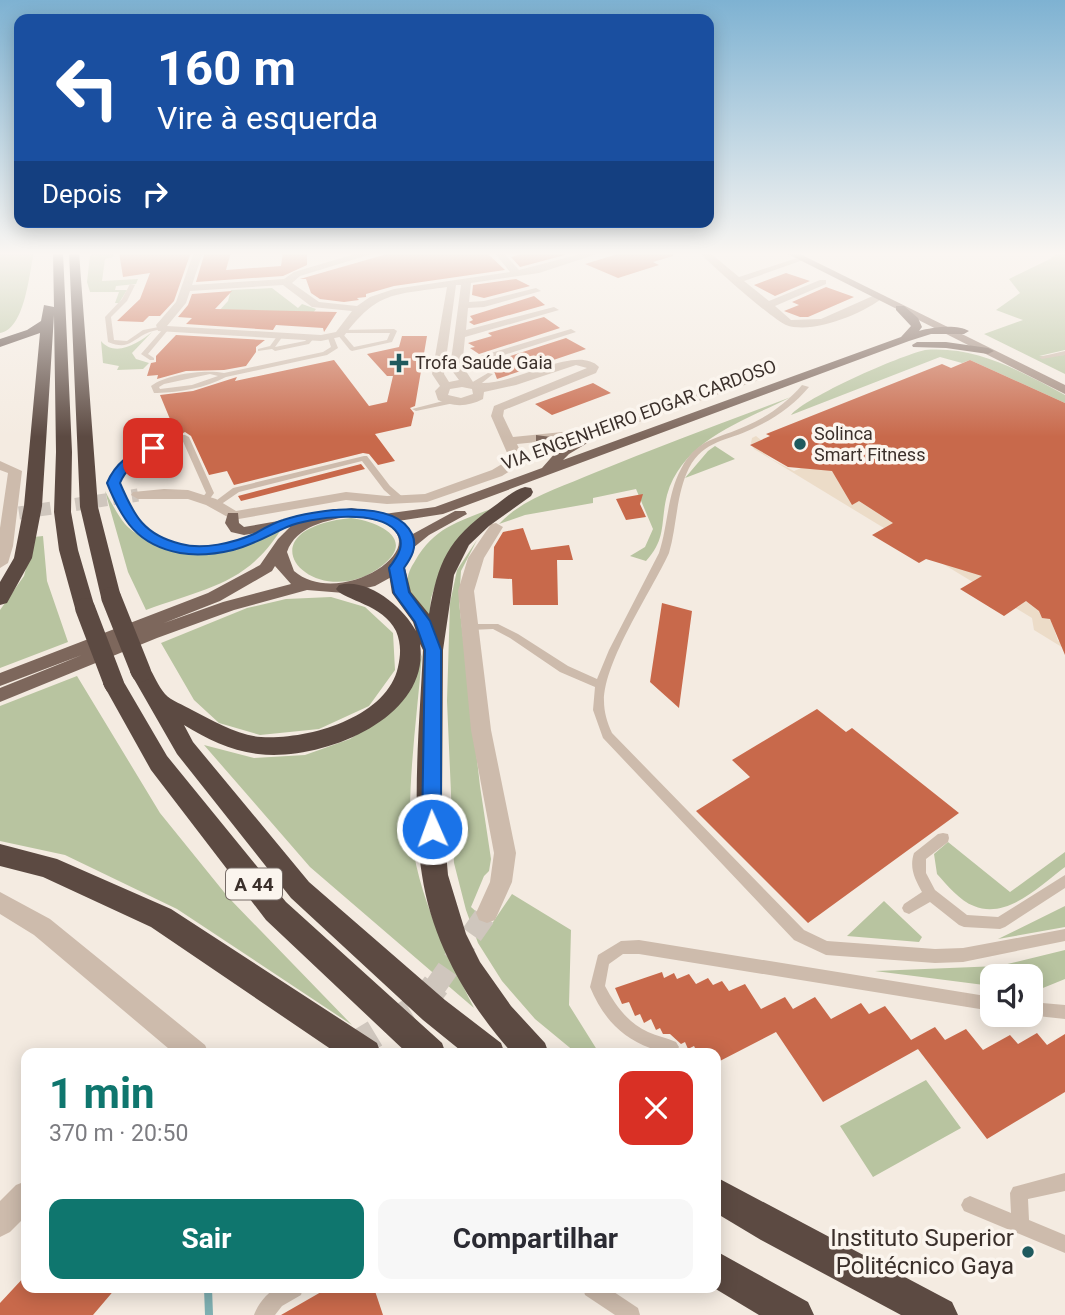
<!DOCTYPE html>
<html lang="pt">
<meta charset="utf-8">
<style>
body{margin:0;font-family:Roboto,sans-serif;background:#f7f7f7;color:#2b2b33;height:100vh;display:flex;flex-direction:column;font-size:26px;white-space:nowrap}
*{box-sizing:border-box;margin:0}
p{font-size:23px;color:#7c7c81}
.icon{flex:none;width:38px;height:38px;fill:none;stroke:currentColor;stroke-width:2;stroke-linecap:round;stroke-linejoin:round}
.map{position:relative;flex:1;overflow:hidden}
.details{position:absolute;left:21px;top:1048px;width:700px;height:245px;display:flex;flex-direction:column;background:#fff;border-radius:14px;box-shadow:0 4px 18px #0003}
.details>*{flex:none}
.hud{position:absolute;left:14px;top:14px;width:700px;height:214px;border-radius:14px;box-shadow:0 4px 18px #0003;background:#1a4fa0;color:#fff;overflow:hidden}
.fabs{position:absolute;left:980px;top:964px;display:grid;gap:14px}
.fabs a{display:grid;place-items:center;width:63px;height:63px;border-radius:14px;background:#fff;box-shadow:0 4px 18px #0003;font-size:35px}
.pin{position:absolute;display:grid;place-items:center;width:60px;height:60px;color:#fff;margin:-30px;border-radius:14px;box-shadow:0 4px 10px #0006}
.me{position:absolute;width:77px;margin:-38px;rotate:358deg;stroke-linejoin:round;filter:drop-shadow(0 0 5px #0008)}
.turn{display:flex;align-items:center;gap:24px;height:147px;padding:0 28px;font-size:32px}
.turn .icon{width:91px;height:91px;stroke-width:2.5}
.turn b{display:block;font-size:49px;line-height:60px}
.then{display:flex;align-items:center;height:66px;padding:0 28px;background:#0003;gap:14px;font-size:26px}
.round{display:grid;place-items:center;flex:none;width:74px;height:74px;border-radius:14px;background:#f7f7f7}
.head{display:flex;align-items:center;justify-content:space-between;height:119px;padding:0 28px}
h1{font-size:42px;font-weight:700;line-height:52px;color:#0f766e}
.action{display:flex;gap:14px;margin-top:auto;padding:14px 28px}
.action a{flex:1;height:80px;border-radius:14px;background:#0f766e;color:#fff;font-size:28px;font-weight:700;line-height:80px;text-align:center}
.action a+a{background:#f7f7f7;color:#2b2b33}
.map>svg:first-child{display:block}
.green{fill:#b8c4a0}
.plaza{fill:#ecdcc8}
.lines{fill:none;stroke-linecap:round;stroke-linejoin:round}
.stream{stroke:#7fb0b2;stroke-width:8}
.building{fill:#c8694b}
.street-tunnel-far2{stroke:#cfc6bd;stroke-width:13;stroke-dasharray:13 6;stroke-linecap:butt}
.street-tunnel-far1{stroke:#cfc6bd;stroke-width:22;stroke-dasharray:22 10;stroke-linecap:butt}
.street-tunnel{stroke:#cfc6bd;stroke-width:28;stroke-dasharray:28 14;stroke-linecap:butt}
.lane{fill:#cdbbac;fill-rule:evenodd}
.street{fill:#cdbbac;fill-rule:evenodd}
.secondary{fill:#a18a7d;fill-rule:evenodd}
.primary{fill:#7d675c;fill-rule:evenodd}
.highway{fill:#5c4a42;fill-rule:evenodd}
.highway-bridge{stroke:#5c4a42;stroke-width:20}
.route{fill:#1a73e8;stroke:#114b97;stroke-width:2}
.poi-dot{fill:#1f5a5e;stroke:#fbf5ee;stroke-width:2.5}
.labels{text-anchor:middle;stroke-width:7;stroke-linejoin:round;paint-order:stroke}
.far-poi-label{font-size:18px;fill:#3b302b;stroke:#fbf5ee;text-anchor:start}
.far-street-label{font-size:18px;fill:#3b302b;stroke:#fbf5ee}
.shield{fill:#fbf5ee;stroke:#756b66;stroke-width:2}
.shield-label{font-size:19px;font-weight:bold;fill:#3b302b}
.near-poi-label{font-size:24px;fill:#3b302b;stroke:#fbf5ee;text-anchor:end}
</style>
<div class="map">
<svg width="1065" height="1315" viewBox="0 0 1065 1315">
<rect width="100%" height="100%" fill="#f4ebe1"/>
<path class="green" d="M3 252H34C29 274 25 329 0 333V255Z
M94 252H114L113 257 105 259 102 281 138 279 136 284 116 286 115 290H127L119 303H115L119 292H90L87 282 90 256Z
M1058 252H1065V350L1039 356 1065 355V374L984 334 1023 320 996 310 1020 293 1009 279 1050 259Z
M272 288 298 308 302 304 316 309 313 313 218 312 228 301 231 290Z
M152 332 132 353 136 359 149 363 143 369 117 370 119 366 103 363 101 341C115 358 139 343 152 332Z
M925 350C978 346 1019 371 1065 395V403L970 360 962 363 940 357 791 415C806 397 899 356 925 350Z
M791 397C744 421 683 439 667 495 660 523 667 538 646 561L630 556 645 547 653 529 636 489 593 498V503L525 515 499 524C523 498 562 487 594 473 659 446 725 422 791 397Z
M715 446 735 459 685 478 708 451Z
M105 491C111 502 117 514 125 524 129 529 136 533 142 537 187 567 234 550 280 531 246 585 202 589 146 610L128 572Z
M491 509 438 577 431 598 429 619C422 610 410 597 408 587 406 576 410 569 415 561 434 528 457 522 491 509Z
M351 518C376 521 417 538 383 565 317 618 234 530 351 518Z
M43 536 47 581 68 642 0 668V610L24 576 34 537Z
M477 540 461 571 459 602 480 786 491 859 489 871 484 876 471 907 491 925 512 894 571 930 569 1005 599 1053 575 1052 535 1019 502 981 478 943 466 910 454 863 447 701 450 603 457 570Z
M331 597 365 607 393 633 395 670 369 706 319 729 260 735 219 723 194 700 161 643 247 608 286 599Z
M422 654C418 707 410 762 410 815 411 883 445 950 474 1008L310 867 204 745 254 758 305 755 350 739 391 712 413 679Z
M77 676 160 813 228 897 352 1025 177 909 65 855 0 841V706Z
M948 842 1010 892 1065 852V867C1041 885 1007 920 974 906 960 901 947 885 937 874L934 854Z
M884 901 922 937 919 942 847 936Z
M1065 906V927L998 939Z
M1065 950V979L1038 990H1031V976H992V986L875 971 999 966Z
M926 1080 961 1128 873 1177 840 1126Z"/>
<path class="plaza" d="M756 436 761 440 753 444 771 459 794 471 815 462 1021 564 1052 623 1058 641 1065 642V649L1034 630 1032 618 754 449 751 443 752 438Z"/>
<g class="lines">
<path class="stream" d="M208 1288 209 1315"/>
</g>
<path class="building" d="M119 252H191L174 301 160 316H149L143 322 117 321 140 299 150 273 123 277Z
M205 252H231L226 270 281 266 283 252H307V265L283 276 196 282Z
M394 252H486L505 270 394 286 366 294V297L357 298 359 300 344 302 320 299 311 293 306 279H300Z
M528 252H564L565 255 520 267 511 257Z
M624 252H673V256L653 262 659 265 618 278 585 264Z
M786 273 810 281 775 296 754 285Z
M516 279 530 286 484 298 472 295 473 285Z
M826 287 854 297 808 317H800L784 311 799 305 792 302Z
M232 291 215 309 337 312 324 332 323 328 276 325 273 330 186 324 192 318 178 317 188 305 192 294Z
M534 296 545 305 474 325 469 322 473 320 470 316Z
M544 317 560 328 479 354 470 348 475 347 468 343 492 336 488 333Z
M176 335 265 340 256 347V352L246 366 224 370 186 371 157 379 158 375 147 376 151 363 156 362V356Z
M402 336H427L415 406 410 408 414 413 411 426 375 434 395 461 378 465 369 454 363 453 234 485 227 471 209 475 191 436 185 432 177 436 160 395 193 391 237 377 235 381 334 360 369 406 387 402 393 376H387L367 354 399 347Z
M566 338 586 349 503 377 497 379 494 371 483 370 497 365 492 362Z
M970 360 1065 403V655L1050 619 1042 618 1039 611 1026 601 1004 616 960 589 982 576 926 559 919 563 872 535 893 523 859 501 852 505 832 471 788 467 750 445 770 436 766 434 942 364 951 368Z
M593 383 611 393 552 415 535 404Z
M361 464 365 469 241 501 238 496Z
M643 494 640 504 646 517 626 520 616 499Z
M523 528 531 550 569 545 573 560H557L558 605H513L512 579 493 578 494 547 503 532Z
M662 603 692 611 679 708 650 682Z
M817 709 846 732 852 728 959 813 808 923 696 811 750 777 732 760Z
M662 972 664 978 674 973 677 979 689 974 696 984 708 978 713 985 722 981 729 991 745 984 761 1009 785 997 793 1009 815 997 831 1019 861 1003 869 1014 885 1006 918 1049 823 1102 776 1032 716 1063V1054H698L694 1046 688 1049 685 1042 681 1044 670 1034H663L660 1028 656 1030 651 1019 644 1023 640 1014 635 1016 629 1002 622 1004 615 988Z
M935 1027 945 1040 966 1029 983 1050 1010 1035 1018 1044 1037 1033 1047 1045 1065 1034V1092L987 1139 911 1040Z
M26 1275V1288H116L93 1315H0V1303Z
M328 1288H374L383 1315H281Z"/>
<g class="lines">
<path class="street-tunnel-far2" d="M19 513 138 495"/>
<path class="street-tunnel-far1" d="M435 987 487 913"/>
<path class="street-tunnel" d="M351 1048 419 1007 436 985"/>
<path class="lane" d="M130 284 135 285 127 301 111 317 114 340 127 341 143 330 164 326V328L168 330 148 354 154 358V360H150L141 354 163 329C157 330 151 331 145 334 130 342 127 350 108 342L105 317 122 299Z
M394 329 397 331 392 342 352 351 350 350 337 334 342 333 354 347 387 340 390 333H344L342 332V330Z
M280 334 283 336 275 347 305 341 311 336 314 338 309 344 275 351 272 349 258 351V349L270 346 278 335Z
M331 336 334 338 338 348 327 355 226 377C205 388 181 392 157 393H154L151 386C166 374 206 369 224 373L323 352 331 347 328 338ZM210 374 218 376 192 385 160 389 159 387 164 384Z
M1065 351V355L1042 359 1039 357Z
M488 373 493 374 477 387H471V383Z
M802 385 809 387C794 405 774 419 752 429 727 441 704 440 689 468 676 494 677 526 669 553 651 592 604 661 604 701 604 712 607 722 612 733L804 930 827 941 935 949 963 948 1065 929V941L963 962 935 963 826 955 794 940 603 738 593 710 595 687 560 672 510 638 493 629 470 630 465 627 470 624H498L518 634 568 666 597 679 609 650 659 553C668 526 667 495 681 469 697 438 718 439 746 426 767 417 787 403 802 385Z
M451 399 455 401 454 403 416 411 412 409Z
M182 435H185L189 437 214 493 209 500 206 501 202 498 206 493 181 437Z
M176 438 180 440 179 442C154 450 130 458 118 483 122 493 125 504 130 513 154 552 205 551 243 538 257 533 269 526 283 521L287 524 286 526C236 550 165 572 125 518 117 508 114 495 110 483 123 456 148 446 176 438Z
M364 456H367L390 486 405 499V503H399L384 490 362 461 239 492 220 505H214L213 503 233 488Z
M943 833 948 834 949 838 948 842 926 859V873L935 890 967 915 998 917 1065 875V888L1005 927 1000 929 964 927 959 925 930 902 909 914 904 912 902 908 904 904 922 892C915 879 909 868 914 853L938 834Z
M639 940 992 997V1011L639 954H623L609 964 605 986C615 1005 628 1023 648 1032 657 1036 667 1038 676 1042L679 1047 676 1052C667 1054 659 1052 650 1048 620 1037 602 1016 590 987L598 955 621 941Z
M1031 1002 1065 1005V1019L1028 1015H1031Z
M1065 1173V1191L1028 1199 1029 1220 1065 1235V1253L964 1211 961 1205 964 1199 970 1196 1011 1213 1010 1193 1013 1187Z
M276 1288H303L301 1295 282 1306 275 1315H254C258 1304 266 1294 276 1288Z
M583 1288H608L638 1308 640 1315H615L585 1295Z"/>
<path class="street" d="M194 252H203L192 285 284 279 294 272 362 252H378L300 276 292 283 319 302 357 306 370 297 394 289 510 272 494 252H503L519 270 588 252H603L539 273 471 283 469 302 484 301 536 288 541 291 484 307 468 308 466 330 554 307 559 310 465 337 463 358H474L571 329 576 332 479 363 462 365 473 382C507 391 575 342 599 367L596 373 504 410 503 416 513 437 592 429 738 379 753 376 759 380 599 436 517 444 522 455 518 466 502 476 427 502 387 504 346 500 233 520 206 505 188 499H138L131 495 133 492 164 489 188 490 216 499 236 511 346 492 387 496 425 494 492 470 507 461 508 455 491 416 494 406 587 368 576 365 516 385 484 392 483 399C468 407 453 407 438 400L435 391 440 386 432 374 447 287C393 295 378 291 344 336L321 341 158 331 156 325 176 302ZM283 285 312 307 352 311 336 332 321 335 167 326 186 303 190 291ZM456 285H461L450 368 459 380 449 382 444 374ZM462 387 472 389 473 394 461 398 448 395 450 389Z
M699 252H709L739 277 803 256V260L744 281 769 301 820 280H826V284L775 306 791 320 821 319 875 295 884 297C864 313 813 335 786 325 772 319 712 266 699 252Z
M0 461 22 471 13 546 8 563 0 568V528L8 473 0 470Z
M496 523 503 527 484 558 474 591 491 730 516 853 512 882 495 920 487 923 479 920 476 913 490 882 494 853 471 730 458 591 468 558 491 524Z
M0 892 50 919 205 1045 209 1054H175L34 935 0 914Z
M26 1181V1216L10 1232 0 1237V1201L16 1185Z"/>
<path class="secondary" d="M784 252H796L1065 385V394Z"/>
<path class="primary" d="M896 306H904L918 318 922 327 919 331C933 327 957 324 969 331L964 334H931L909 341 443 514 398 521 407 526 411 535 455 511H465L467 514 429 535 413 548 408 561 395 575 375 586 344 593 307 590 234 610 157 638 0 702V688L82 655 0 686V673L208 593 260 565 278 539 290 527 244 535 231 532 225 523 228 513H238L239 523 244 527 352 508 384 514 435 507 542 468 557 451 550 444 536 441V435L559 438 565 445 589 430H599V436L569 454 563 460 901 337 911 326 896 310ZM352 516C361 518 371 519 379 521 442 544 340 611 294 571L287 552C296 526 327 520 352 516ZM275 566 291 584 223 602 164 623 220 601 272 571Z
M917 342H946L988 348 994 351 988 354 946 348 913 347 912 345Z"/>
<path class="highway" d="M53 252H63L72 452 71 512 78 550 95 608 92 613H78L75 608 59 550 54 512 56 452 54 315 42 506 32 558 7 603 0 605V582L14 558 24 506 40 333 0 347V339L27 330 41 321 44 305 54 307Z
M69 252H79L98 507 121 597 118 601H104L101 597 80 507Z
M525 487 531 488 533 492 531 496 489 526 469 545 454 575 443 650 442 807 448 875 466 934 480 962 511 1006 545 1043 549 1054H513C468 1004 432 942 422 875 411 805 420 720 423 650L420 644C431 720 319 762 258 754 231 751 207 739 184 725L193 742 309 882 445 1000 501 1043 505 1054H465L423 1020 291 898 177 754 130 672 133 667 141 664 149 667C154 675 158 686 165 694 171 701 184 705 192 710 214 721 236 735 261 737 307 740 387 718 398 667 401 654 401 643 396 631 383 604 345 601 336 589L339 585C368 577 404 608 416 631L413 622 392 593 388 568 390 564H404L411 592 429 614C438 561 448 539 493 507 503 500 513 490 525 487Z
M114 676 122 679 167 756 286 902 442 1043 446 1054H408L266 920 151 770 103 684 106 679Z
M0 844 57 859 171 909 377 1043 381 1054H338L151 927 43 877 0 866Z
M716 1177 952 1302 958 1315H901L761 1240 716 1213Z
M716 1251 808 1302 814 1315H759L714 1288H716Z"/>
<path class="highway-bridge" d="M111 597 141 672
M85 608 114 684"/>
</g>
<linearGradient id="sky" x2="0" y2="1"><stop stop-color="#7eb2d2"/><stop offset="0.58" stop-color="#faf6f2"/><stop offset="1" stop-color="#faf6f2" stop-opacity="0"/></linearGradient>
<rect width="1065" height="437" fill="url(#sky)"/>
<path class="route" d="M149 445 159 448C144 461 128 463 120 483 134 516 144 535 181 544 203 550 233 543 254 534 263 529 273 523 283 520 313 510 395 497 412 534 418 547 411 558 404 568L409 592 430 621 441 650V829L438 835 432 837 425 835 422 829 425 650 415 622 394 593 389 568C398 556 407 543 395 530 375 509 311 517 287 527 269 535 253 545 233 550 216 554 197 556 180 553 137 545 122 520 107 483 116 462 129 455 149 445Z"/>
<g class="poi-dot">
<path d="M395.5 352.5h7v7h7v7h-7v7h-7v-7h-7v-7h7z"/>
<circle cx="800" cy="444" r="7"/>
<circle cx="1028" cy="1252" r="7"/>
</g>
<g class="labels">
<g class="far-poi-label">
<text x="415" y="369">Trofa Saúde Gaia</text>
<text x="814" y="440">Solinca<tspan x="814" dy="21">Smart Fitness</tspan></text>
</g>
<g class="far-street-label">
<text transform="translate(639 415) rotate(-20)" y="6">VIA ENGENHEIRO EDGAR CARDOSO</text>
</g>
<rect class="shield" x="226" y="868.5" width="56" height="31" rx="5"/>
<g class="shield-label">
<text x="254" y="891">A 44</text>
</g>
<g class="near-poi-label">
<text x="1014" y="1246">Instituto Superior<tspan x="1014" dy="28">Politécnico Gaya</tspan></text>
</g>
</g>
</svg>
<div class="fabs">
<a><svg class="icon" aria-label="sound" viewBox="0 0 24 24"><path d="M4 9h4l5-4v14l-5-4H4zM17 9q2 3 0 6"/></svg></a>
</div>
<div class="pin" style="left:153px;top:448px;background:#d93025"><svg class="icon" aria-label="arrive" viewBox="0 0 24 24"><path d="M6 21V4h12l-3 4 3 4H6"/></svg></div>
<svg class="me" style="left:432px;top:829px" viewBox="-20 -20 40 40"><circle r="17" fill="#1a73e8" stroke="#fff" stroke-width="3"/><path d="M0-11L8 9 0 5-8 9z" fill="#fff"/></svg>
<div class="hud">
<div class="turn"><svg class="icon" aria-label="left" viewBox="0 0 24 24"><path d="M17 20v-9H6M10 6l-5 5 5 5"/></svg><div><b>160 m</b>Vire à esquerda</div></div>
<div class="then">Depois<svg class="icon" aria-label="right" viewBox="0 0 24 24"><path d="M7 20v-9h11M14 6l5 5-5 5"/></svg></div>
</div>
<section class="details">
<div class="head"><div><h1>1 min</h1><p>370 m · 20:50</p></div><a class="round" style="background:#d93025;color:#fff"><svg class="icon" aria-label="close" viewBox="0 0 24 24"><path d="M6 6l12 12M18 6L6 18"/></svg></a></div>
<div class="action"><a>Sair</a><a>Compartilhar</a></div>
</section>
</div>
